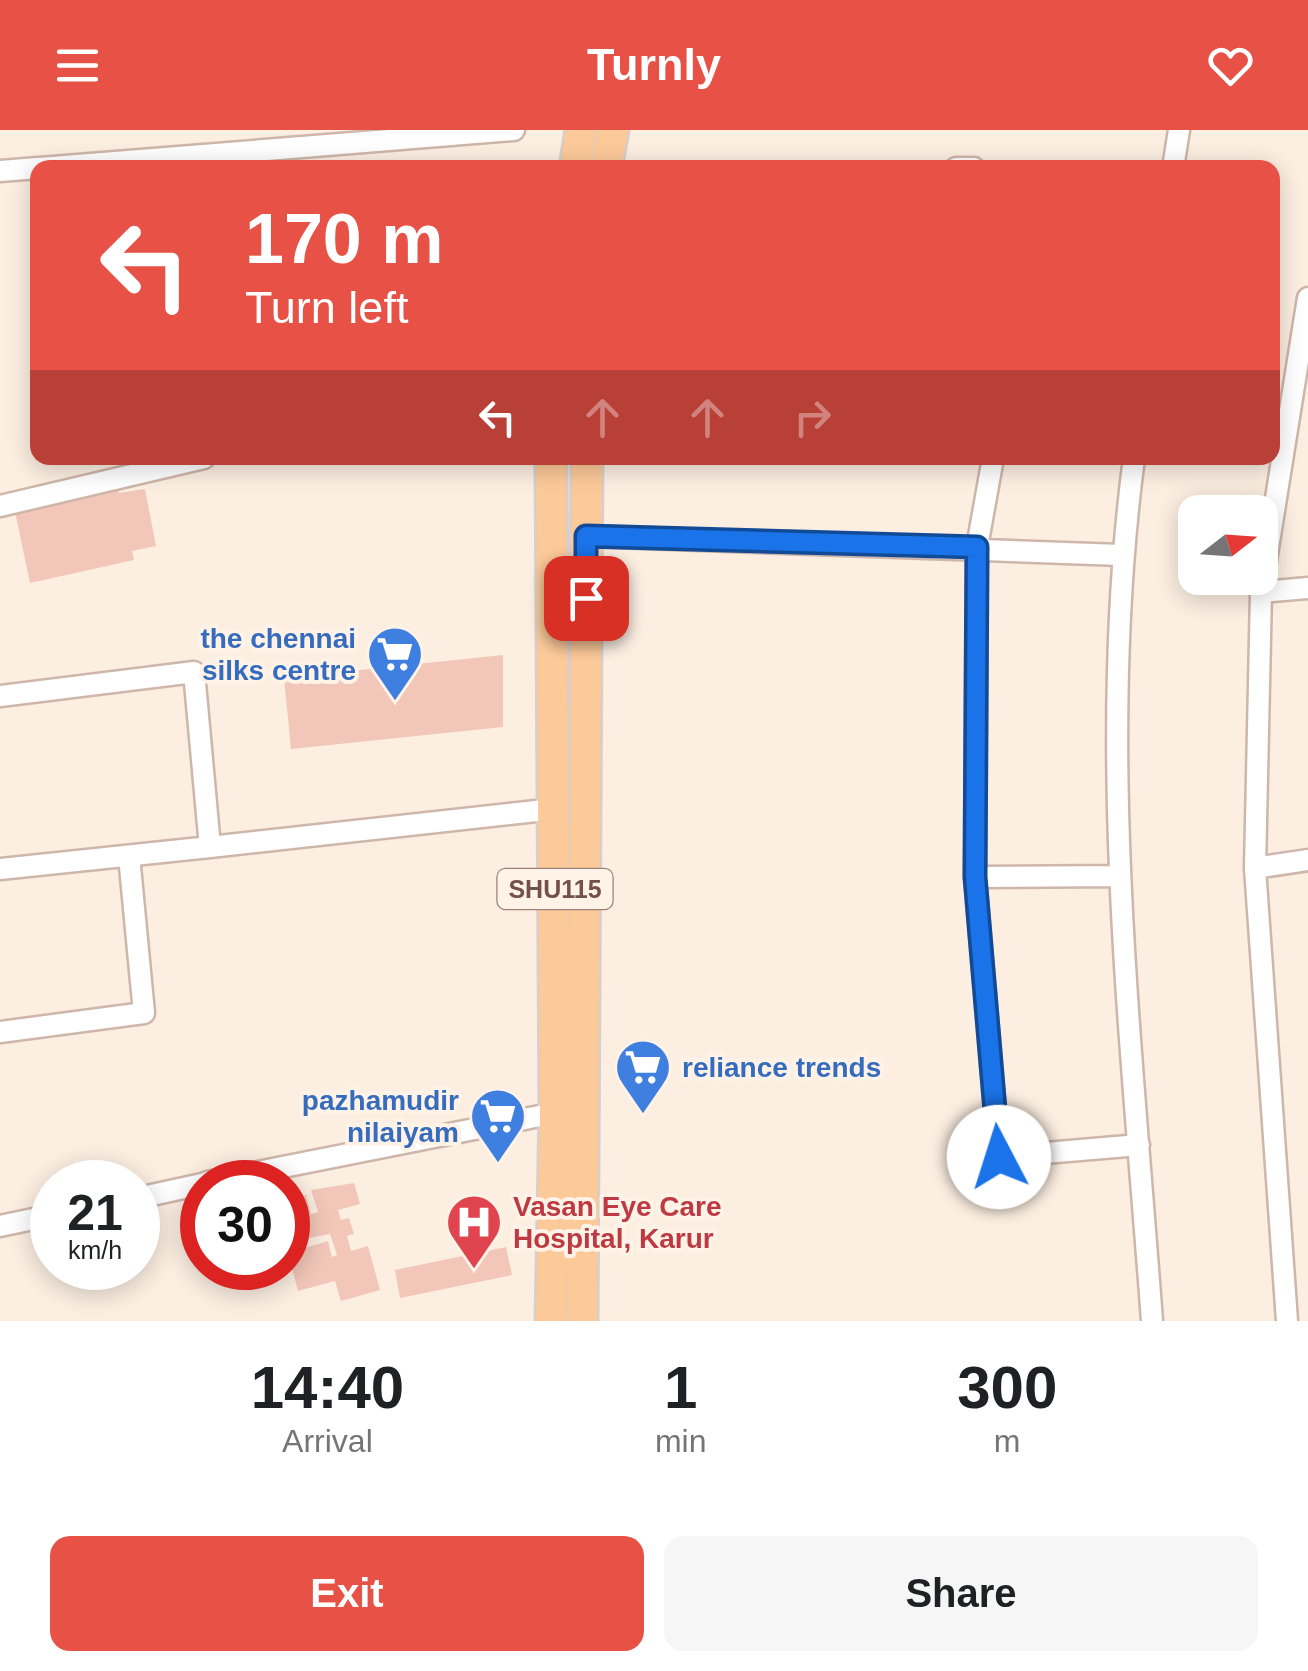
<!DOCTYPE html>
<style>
body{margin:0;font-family:Helvetica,sans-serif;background:#f6f6f6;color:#202124;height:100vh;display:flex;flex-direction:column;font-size:38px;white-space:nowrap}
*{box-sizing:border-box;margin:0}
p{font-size:32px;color:#757577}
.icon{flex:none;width:55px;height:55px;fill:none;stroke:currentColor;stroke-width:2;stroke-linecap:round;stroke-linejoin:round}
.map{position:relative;height:1191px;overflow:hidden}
.details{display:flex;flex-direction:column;background:#fff;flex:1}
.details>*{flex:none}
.guide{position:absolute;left:30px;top:30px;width:1250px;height:305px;border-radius:20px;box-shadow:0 5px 25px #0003;background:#e85145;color:#fff;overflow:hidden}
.needle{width:65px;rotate:73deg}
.fabs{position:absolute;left:1178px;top:365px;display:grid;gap:20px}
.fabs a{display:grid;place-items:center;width:100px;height:100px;border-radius:20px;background:#fff;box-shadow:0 5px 25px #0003;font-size:50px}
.speed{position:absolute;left:30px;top:1030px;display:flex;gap:20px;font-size:50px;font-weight:700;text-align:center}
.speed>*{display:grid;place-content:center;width:130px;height:130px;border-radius:50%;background:#fff;box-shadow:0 5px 25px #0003;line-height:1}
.speed small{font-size:25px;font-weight:400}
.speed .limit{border:15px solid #d22;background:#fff;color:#111}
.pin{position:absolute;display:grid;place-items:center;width:85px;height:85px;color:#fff;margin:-42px;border-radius:20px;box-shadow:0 5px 15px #0006}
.me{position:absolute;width:110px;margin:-55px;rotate:355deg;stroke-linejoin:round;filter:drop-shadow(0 0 8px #0008)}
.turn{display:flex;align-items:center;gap:35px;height:210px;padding:0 50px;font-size:45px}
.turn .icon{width:130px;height:130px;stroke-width:2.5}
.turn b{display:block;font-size:70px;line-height:85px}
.lanes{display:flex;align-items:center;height:95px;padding:0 50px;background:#0003;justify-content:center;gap:50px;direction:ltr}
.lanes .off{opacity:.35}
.eta{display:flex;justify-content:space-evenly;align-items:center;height:170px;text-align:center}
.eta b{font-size:60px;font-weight:600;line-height:70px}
.button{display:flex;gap:20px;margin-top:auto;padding:20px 50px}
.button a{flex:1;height:115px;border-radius:20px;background:#e85145;color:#fff;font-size:40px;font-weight:600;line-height:115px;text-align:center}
.button a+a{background:#f6f6f6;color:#202124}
header{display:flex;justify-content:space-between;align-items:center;height:130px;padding:0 50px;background:#e85145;color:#fff;font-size:45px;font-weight:600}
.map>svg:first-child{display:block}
.building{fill:#f2c7b9}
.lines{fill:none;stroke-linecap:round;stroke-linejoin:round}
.minor-casing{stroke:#cfb6ab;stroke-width:25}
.primary-casing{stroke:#d8cecc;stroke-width:35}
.minor{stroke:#fff;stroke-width:20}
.primary{stroke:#fcc999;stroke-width:30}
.route-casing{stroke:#114b97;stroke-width:25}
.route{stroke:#1a73e8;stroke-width:18}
.labels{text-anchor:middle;stroke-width:8;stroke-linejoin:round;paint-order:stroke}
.shield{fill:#fff2e7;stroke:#9e8178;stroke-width:2.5}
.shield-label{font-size:25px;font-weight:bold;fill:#745148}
.shop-label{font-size:28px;font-weight:bold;fill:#366cbe;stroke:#fff2e7;text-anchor:end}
.health-label{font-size:28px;font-weight:bold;fill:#be3a42;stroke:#fff2e7;text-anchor:start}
</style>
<header><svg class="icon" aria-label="menu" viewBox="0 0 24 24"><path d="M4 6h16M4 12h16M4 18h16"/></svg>Turnly<svg class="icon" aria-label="heart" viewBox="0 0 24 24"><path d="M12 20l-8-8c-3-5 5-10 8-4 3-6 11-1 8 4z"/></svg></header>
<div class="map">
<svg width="1308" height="1191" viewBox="0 0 1308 1191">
<rect width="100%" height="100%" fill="#fceee1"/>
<path class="building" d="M118 355 119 363 145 359 156 416 132 421 134 430 30 453 14 377Z
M503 525V597L291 619 284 548Z
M354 1053 360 1074 338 1080 341 1090 349 1088 354 1104 347 1106 351 1121 368 1116 380 1160 341 1171 335 1151 298 1161 288 1123 328 1111 332 1127 337 1125 330 1104 293 1111 288 1070 306 1065 311 1084 318 1082 311 1060Z
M506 1117 512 1145 400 1168 395 1140Z"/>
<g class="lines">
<g class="minor-casing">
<path id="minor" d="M40 38 514 0
M956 38H974
M1173 38 1179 0
M0 41 38 38
M993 328 977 417 975 747 999 1027 1139 1015
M1134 328C1096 614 1131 904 1152 1191
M0 376 204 328
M586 406 1121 425
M1261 462 1308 168
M0 566 194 542 210 717 0 739
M210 717 554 679
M1255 738 1261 462 1308 458
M975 747 1118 746
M0 902 144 883 129 726
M207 1052 555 983
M138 1068 202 1054
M0 1096 52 1085
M1287 1191 1255 738 1308 730"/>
</g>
<g class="primary-casing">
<path id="primary" d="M575 38 581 0
M606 38 613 0
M551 1191 555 983 551 328
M582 1191 587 328"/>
</g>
<use href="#minor" class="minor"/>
<use href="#primary" class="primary"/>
</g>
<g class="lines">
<g class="route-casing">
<path id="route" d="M586 468V406L977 417 975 747 999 1027"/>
</g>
<use href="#route" class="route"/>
</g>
<defs>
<g id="supermarket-pin" transform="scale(2.875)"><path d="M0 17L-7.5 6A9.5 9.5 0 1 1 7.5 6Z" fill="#3f7fe0" stroke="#fff2e7"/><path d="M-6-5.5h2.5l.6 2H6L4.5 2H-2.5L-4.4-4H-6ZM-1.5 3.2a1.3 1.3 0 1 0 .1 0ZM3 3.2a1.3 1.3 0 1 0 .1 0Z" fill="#fff"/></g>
<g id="hospital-pin" transform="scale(2.875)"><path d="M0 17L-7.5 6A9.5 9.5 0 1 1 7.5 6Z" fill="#e0444e" stroke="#fff2e7"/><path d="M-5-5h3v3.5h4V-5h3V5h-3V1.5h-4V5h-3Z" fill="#fff"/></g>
</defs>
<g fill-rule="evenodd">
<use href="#supermarket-pin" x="395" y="524"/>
<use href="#supermarket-pin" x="643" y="937"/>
<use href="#supermarket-pin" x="498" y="986"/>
<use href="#hospital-pin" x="474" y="1092"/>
</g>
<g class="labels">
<rect class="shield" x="497.5" y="739" width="115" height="40" rx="8"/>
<g class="shield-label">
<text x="555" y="768">SHU115</text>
</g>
<g class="shop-label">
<text x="356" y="518">the chennai<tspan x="356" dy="32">silks centre</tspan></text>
<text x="682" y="947" text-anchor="start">reliance trends</text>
<text x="459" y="980">pazhamudir<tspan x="459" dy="32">nilaiyam</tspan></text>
</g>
<g class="health-label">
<text x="513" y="1086">Vasan Eye Care<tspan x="513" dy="32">Hospital, Karur</tspan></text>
</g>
</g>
</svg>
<div class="fabs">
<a><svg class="needle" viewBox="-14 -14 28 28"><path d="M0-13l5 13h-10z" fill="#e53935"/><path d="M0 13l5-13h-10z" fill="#757577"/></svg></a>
</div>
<div class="speed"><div>21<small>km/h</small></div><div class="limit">30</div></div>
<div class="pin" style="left:586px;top:468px;background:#d93025"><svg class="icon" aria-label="arrive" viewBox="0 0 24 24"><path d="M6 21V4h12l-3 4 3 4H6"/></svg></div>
<svg class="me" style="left:999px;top:1027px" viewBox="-20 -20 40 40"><circle r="19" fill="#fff"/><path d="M0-13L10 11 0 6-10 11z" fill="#1a73e8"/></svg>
<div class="guide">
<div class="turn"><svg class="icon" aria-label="left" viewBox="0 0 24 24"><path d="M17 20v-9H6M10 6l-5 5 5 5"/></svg><div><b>170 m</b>Turn left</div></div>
<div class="lanes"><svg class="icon" aria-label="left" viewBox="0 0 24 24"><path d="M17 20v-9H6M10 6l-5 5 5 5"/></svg><svg class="icon off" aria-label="ahead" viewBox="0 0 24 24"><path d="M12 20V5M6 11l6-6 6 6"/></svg><svg class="icon off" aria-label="ahead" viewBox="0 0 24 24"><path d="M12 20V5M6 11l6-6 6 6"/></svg><svg class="icon off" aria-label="right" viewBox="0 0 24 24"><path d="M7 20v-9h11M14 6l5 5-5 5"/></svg></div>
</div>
</div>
<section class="details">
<div class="eta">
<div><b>14:40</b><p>Arrival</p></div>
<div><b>1</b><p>min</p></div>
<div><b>300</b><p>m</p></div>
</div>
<div class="button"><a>Exit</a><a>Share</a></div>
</section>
